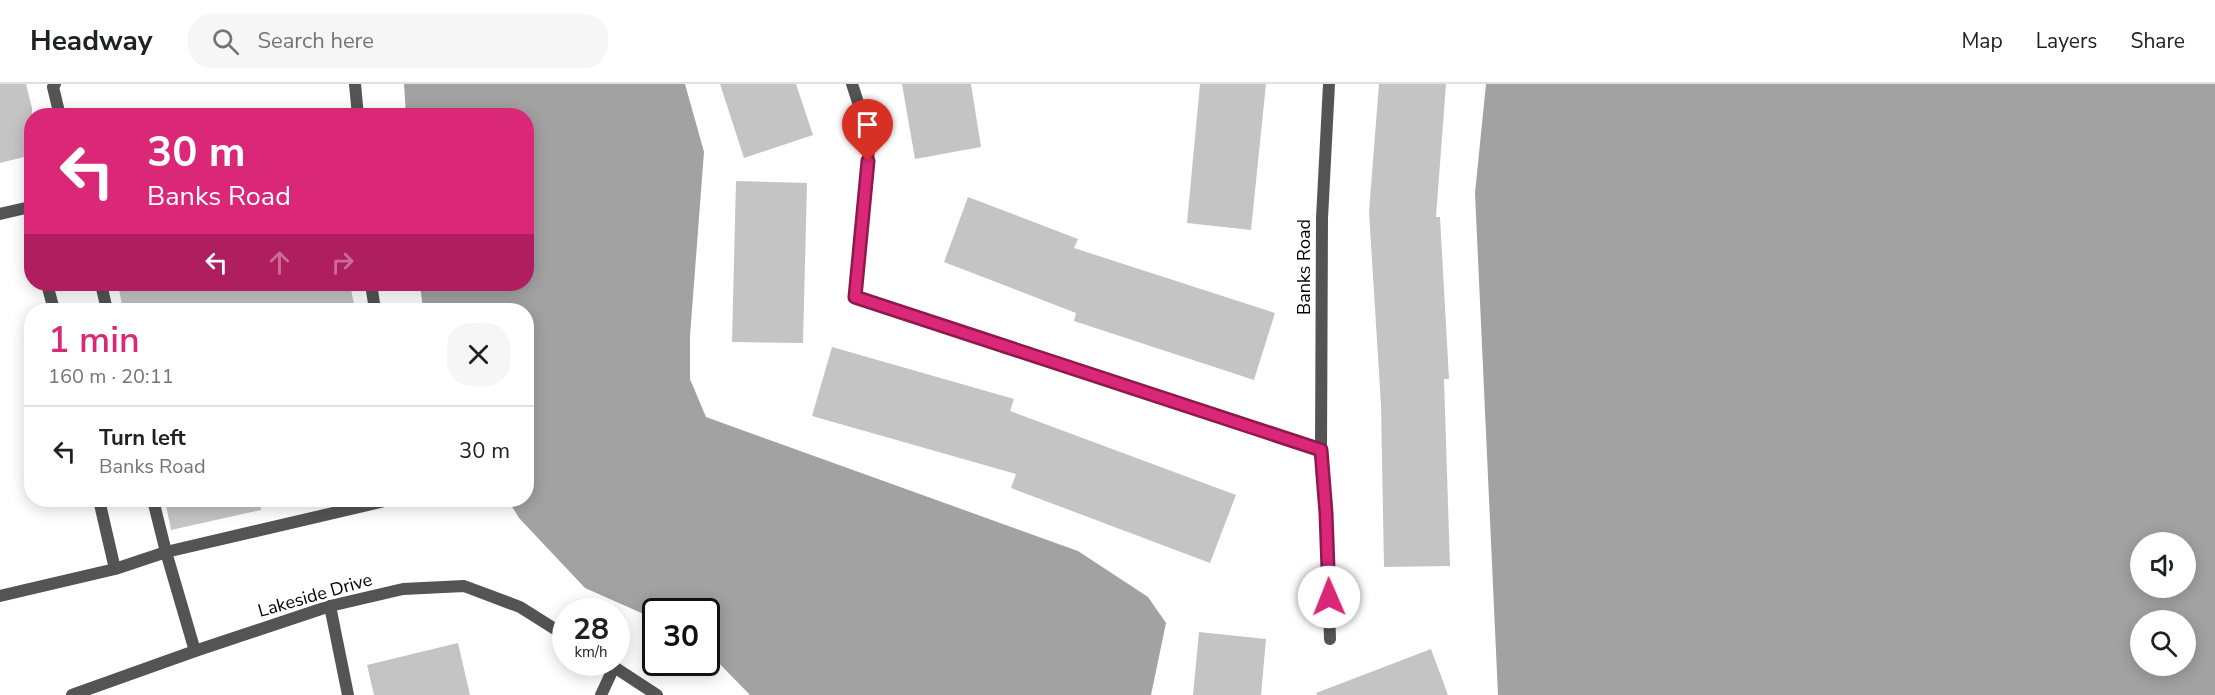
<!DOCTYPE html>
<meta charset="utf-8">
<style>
body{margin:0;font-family:"Nunito Sans",sans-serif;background:#f6f6f6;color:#202124;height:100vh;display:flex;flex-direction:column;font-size:22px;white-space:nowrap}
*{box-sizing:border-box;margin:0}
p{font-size:20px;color:#757577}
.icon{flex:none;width:33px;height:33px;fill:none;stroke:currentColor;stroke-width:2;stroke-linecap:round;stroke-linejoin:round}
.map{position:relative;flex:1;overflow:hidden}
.drawer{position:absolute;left:24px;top:219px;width:510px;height:204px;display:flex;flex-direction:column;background:#fff;border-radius:24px;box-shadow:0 3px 15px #0003}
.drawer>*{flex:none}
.guide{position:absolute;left:24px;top:24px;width:510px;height:183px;border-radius:24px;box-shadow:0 3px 15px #0003;background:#db2777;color:#fff;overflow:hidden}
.controls{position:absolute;left:2130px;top:448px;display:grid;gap:12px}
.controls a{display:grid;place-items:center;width:66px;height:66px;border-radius:50%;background:#fff;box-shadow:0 3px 15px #0003;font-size:30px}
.speed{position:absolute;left:552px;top:514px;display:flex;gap:12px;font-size:30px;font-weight:700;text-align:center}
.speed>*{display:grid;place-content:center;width:78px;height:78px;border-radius:50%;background:#fff;box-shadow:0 3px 15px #0003;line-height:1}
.speed small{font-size:15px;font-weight:400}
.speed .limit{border:3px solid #111;border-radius:9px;background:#fff;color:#111}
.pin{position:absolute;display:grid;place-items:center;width:51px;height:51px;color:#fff;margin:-62px -26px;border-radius:50% 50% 50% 0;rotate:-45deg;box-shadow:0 0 6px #0007}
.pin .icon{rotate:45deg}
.me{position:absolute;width:66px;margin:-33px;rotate:359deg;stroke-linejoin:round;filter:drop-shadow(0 0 4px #0008)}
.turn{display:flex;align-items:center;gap:21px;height:126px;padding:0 24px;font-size:27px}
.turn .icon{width:78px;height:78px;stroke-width:2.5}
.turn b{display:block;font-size:42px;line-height:51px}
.lanes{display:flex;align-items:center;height:57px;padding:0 24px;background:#0003;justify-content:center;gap:30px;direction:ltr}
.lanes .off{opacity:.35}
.round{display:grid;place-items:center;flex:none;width:63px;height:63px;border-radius:24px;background:#f6f6f6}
.headline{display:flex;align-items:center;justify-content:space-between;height:102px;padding:0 24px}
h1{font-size:36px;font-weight:600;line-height:45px;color:#db2777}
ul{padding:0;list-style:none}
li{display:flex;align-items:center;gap:18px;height:90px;padding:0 24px;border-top:2px solid #e0e0e0}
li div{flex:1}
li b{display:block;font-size:22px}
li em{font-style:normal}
header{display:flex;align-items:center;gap:36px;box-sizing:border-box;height:84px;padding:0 30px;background:#fff;border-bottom:2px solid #e0e0e0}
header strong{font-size:28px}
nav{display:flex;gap:33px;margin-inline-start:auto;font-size:21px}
.search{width:420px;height:54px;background:#f6f6f6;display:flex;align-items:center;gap:15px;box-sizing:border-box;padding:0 21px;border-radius:24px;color:#757577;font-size:22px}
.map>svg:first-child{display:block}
.water{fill:#a2a2a2;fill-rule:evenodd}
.building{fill:#c4c4c4}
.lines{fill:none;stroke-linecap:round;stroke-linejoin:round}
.lane{stroke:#545454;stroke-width:12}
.street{stroke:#545454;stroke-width:12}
.route-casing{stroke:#8e194d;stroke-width:15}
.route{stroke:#db2777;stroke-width:10}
.labels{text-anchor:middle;stroke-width:6;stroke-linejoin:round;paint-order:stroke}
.street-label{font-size:18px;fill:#000;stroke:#fff}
</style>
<header>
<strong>Headway</strong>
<div class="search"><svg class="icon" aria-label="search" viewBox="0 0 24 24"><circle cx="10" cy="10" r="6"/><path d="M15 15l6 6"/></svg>Search here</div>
<nav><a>Map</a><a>Layers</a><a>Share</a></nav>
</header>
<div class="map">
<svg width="2215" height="611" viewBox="0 0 2215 611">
<rect width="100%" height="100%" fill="#fff"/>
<path class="water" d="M404 0H685L704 68 690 252V295L706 333 1078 467 1148 513 1166 539 1151 611H750L707 567 706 528H656L655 535 585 504 519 434 508 416H526V226H423L420 200H526V32L406 31Z
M1486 0H2215V611H1498L1475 109ZM2140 459H2186V504H2140ZM2140 537H2186V582H2140Z"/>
<path class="building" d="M0 0H26L32 24V71L0 79Z
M720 0H796L813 51 744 74Z
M902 0H971L981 63 915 75Z
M1200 0H1266L1251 146 1187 139Z
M1379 0H1446L1436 133H1440L1449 295H1444L1450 482 1384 483 1381 321 1369 128Z
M736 97 807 99 803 259 732 258Z
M968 113 1078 155 1074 164 1275 229 1254 296 1074 237 1076 229 944 178Z
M118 200H350L354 220 326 226H123Z
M832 263 1014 315 1010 327 1236 411 1210 479 1011 404 1016 390 812 332Z
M165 416H260L261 426 171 446Z
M1199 548 1266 555 1261 611H1193Z
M458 559 470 611H374L367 581Z
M1431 565 1448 611H1317L1316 609Z"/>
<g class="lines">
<path class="lane" d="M55 0 53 3 60 32
M355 0 358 32
M0 130 30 123 32 129
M47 200 54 226
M101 200 107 226
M371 200 375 226
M99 416 115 485
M153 416 166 468 389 416
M0 512 115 485 166 468 195 567
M330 522 348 611
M601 611 614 583"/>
<path class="street" d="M852 0 870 55 855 213 1321 366 1326 429 1330 555
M1321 366 1322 134 1329 0
M608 579 657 611
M72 611 195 567 330 522 403 505 464 502 520 523 566 552"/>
</g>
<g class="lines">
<g class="route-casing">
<path id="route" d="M868 77 855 213 1321 366 1326 429 1329 513"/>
</g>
<use href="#route" class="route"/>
</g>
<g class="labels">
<g class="street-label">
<text transform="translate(1304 183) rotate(-90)" y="6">Banks Road</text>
<text transform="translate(315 511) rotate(-16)" y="6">Lakeside Drive</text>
</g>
</g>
</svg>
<div class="controls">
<a><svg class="icon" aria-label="sound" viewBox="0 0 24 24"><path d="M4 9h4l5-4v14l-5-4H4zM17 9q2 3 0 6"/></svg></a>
<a><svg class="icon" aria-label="search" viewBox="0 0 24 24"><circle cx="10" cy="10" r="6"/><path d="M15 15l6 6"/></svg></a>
</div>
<div class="speed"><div>28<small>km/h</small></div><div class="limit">30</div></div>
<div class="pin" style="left:868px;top:77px;background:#d93025"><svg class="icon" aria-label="arrive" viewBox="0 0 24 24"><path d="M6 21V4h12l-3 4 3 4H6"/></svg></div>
<svg class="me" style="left:1329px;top:513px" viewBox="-20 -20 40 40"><circle r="19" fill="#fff"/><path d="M0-13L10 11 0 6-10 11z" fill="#db2777"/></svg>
<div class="guide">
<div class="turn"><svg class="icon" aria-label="left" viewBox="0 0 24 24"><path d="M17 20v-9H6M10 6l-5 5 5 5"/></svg><div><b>30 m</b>Banks Road</div></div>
<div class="lanes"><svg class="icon" aria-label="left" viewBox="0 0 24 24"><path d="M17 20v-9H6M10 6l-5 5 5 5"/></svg><svg class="icon off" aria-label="ahead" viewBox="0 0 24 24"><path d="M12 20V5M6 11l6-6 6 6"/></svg><svg class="icon off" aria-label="right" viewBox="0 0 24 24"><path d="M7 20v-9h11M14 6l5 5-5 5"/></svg></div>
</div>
<section class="drawer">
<div class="headline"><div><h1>1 min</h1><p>160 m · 20:11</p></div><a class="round"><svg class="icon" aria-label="close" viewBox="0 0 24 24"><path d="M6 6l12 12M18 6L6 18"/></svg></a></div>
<ul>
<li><svg class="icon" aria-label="left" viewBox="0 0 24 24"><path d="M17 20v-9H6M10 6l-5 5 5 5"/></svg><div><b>Turn left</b><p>Banks Road</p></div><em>30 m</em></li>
</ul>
</section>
</div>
